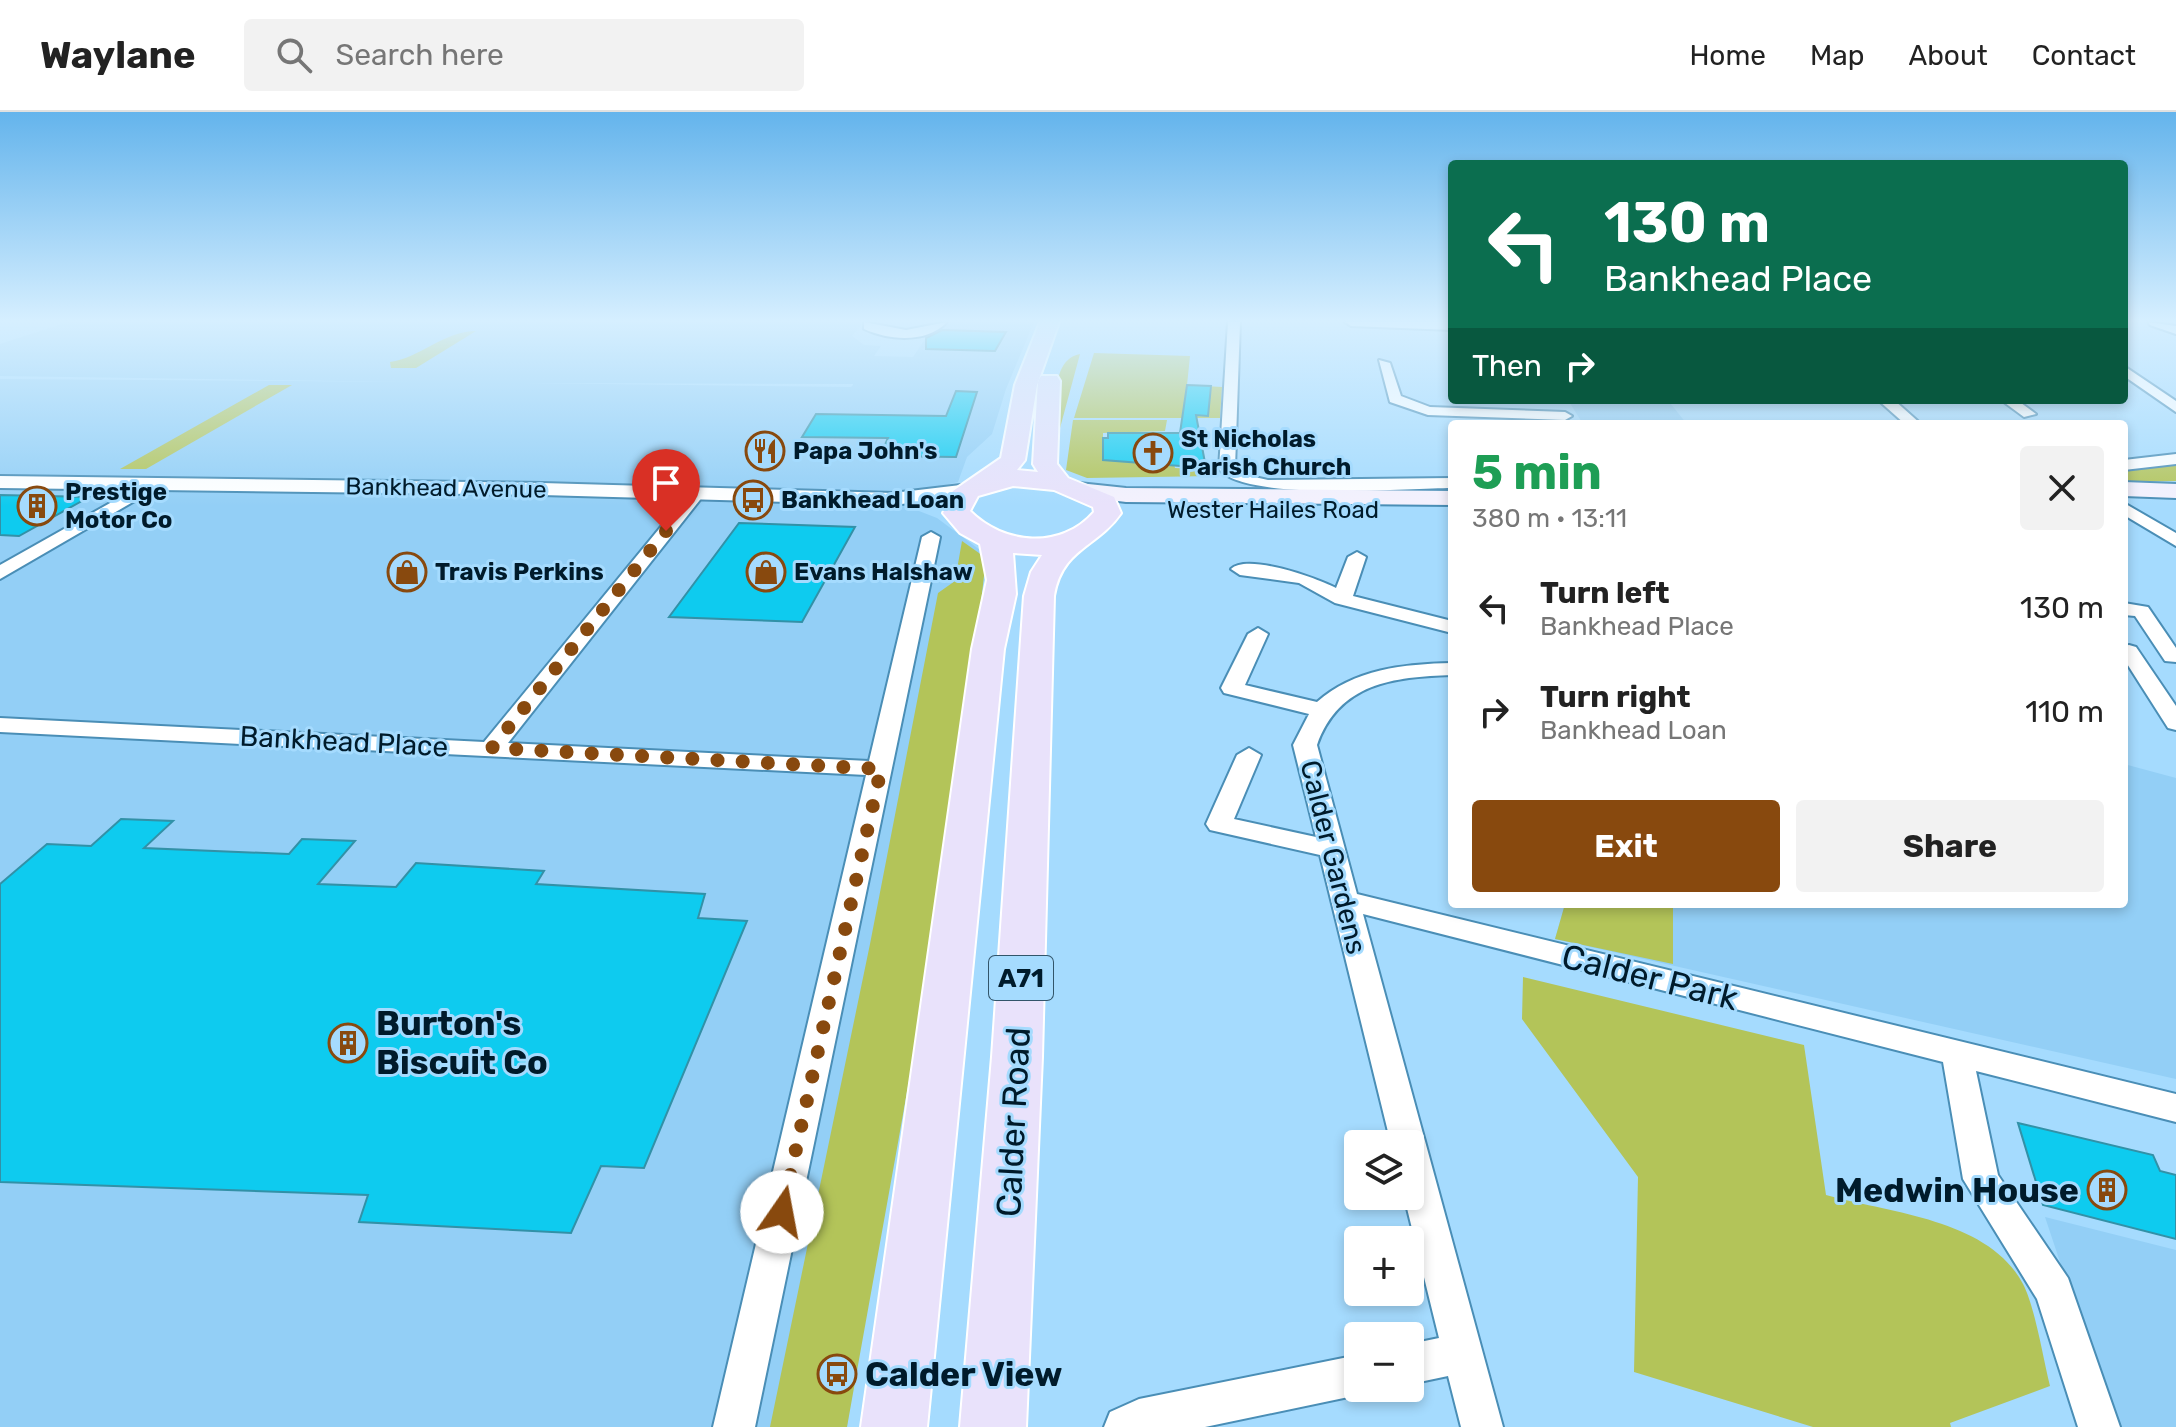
<!DOCTYPE html>
<meta charset="utf-8">
<style>
body{margin:0;font-family:Rubik,sans-serif;background:#f2f2f2;color:#222;height:100vh;display:flex;flex-direction:column;font-size:30px;white-space:nowrap}
*{box-sizing:border-box;margin:0}
p{font-size:26px;color:#767676}
.icon{flex:none;width:44px;height:44px;fill:none;stroke:currentColor;stroke-width:2;stroke-linecap:round;stroke-linejoin:round}
.map{position:relative;flex:1;overflow:hidden}
.sheet{position:absolute;left:1448px;top:308px;width:680px;height:488px;display:flex;flex-direction:column;background:#fff;border-radius:8px;box-shadow:0 4px 12px #0003}
.sheet>*{flex:none}
.guide{position:absolute;left:1448px;top:48px;width:680px;height:244px;border-radius:8px;box-shadow:0 4px 12px #0003;background:#0b6e4f;color:#fff;overflow:hidden}
.controls{position:absolute;left:1344px;top:1018px;display:grid;gap:16px}
.controls a{display:grid;place-items:center;width:80px;height:80px;border-radius:8px;background:#fff;box-shadow:0 4px 12px #0003;font-size:40px}
.pin{position:absolute;display:grid;place-items:center;width:68px;height:68px;color:#fff;margin:-82px -34px;border-radius:50% 50% 50% 0;rotate:-45deg;box-shadow:0 0 8px #0007}
.pin .icon{rotate:45deg}
.me{position:absolute;width:88px;margin:-44px;rotate:12deg;stroke-linejoin:round;filter:drop-shadow(0 0 6px #0008)}
.turn{display:flex;align-items:center;gap:28px;height:168px;padding:0 24px;font-size:36px}
.turn .icon{width:104px;height:104px;stroke-width:2.5}
.turn b{display:block;font-size:56px;line-height:68px}
.then{display:flex;align-items:center;height:76px;padding:0 24px;background:#0003;gap:16px;font-size:30px}
.round{display:grid;place-items:center;flex:none;width:84px;height:84px;border-radius:8px;background:#f2f2f2}
.head{display:flex;align-items:center;justify-content:space-between;height:136px;padding:0 24px}
h1{font-size:48px;font-weight:700;line-height:60px;color:#1e9e55}
.action{display:flex;gap:16px;margin-top:auto;padding:16px 24px}
.action a{flex:1;height:92px;border-radius:8px;background:#88490e;color:#fff;font-size:32px;font-weight:700;line-height:92px;text-align:center}
.action a+a{background:#f2f2f2;color:#222}
ul{padding:0;list-style:none}
li{display:flex;align-items:center;gap:24px;height:104px;padding:0 24px}
li div{flex:1}
li b{display:block;font-size:30px}
li em{font-style:normal}
header{display:flex;align-items:center;gap:48px;box-sizing:border-box;height:112px;padding:0 40px;background:#fff;border-bottom:2px solid #e0e0e0}
header strong{font-size:38px}
nav{display:flex;gap:44px;margin-inline-start:auto;font-size:28px}
.search{width:560px;height:72px;background:#f2f2f2;display:flex;align-items:center;gap:20px;box-sizing:border-box;padding:0 28px;border-radius:8px;color:#767676;font-size:30px}
.map>svg:first-child{display:block}
.built{fill:#93cff6;fill-rule:evenodd}
.green{fill:#b3c459}
.building{fill:#0ecbef;stroke:#3291a7;stroke-width:2}
.lines{fill:none;stroke-linecap:round;stroke-linejoin:round}
.minor-casing{stroke:#4a8eb6;stroke-width:4}
.tertiary-casing{stroke:#4a8eb6;stroke-width:4}
.secondary-casing{stroke:#4a8eb6;stroke-width:4}
.primary-casing{stroke:#fff;stroke-width:4}
.minor{fill:#fff;fill-rule:evenodd}
.tertiary{fill:#fff;fill-rule:evenodd}
.secondary{fill:#f4f1fd;fill-rule:evenodd}
.primary{fill:#e9e2fb;fill-rule:evenodd}
.route{stroke:#88490e;stroke-width:14;stroke-dasharray:0 25.2}
.labels{text-anchor:middle;stroke-width:6;stroke-linejoin:round;paint-order:stroke}
.far-poi-label{font-size:24px;font-weight:bold;fill:#001b2b;stroke:#a5dbfe;text-anchor:start}
.far-street-label{font-size:24px;fill:#001b2b;stroke:#a5dbfe}
.shield{fill:#a5dbfe;stroke:#32556a;stroke-width:2}
.shield-label{font-size:26px;font-weight:bold;fill:#001b2b}
.street-label{font-size:28px;fill:#001b2b;stroke:#a5dbfe}
.near-street-label{font-size:34px;fill:#001b2b;stroke:#a5dbfe}
.near-poi-label{font-size:34px;font-weight:bold;fill:#001b2b;stroke:#a5dbfe;text-anchor:start}
</style>
<header>
<strong>Waylane</strong>
<div class="search"><svg class="icon" aria-label="search" viewBox="0 0 24 24"><circle cx="10" cy="10" r="6"/><path d="M15 15l6 6"/></svg>Search here</div>
<nav><a>Home</a><a>Map</a><a>About</a><a>Contact</a></nav>
</header>
<div class="map">
<svg width="2176" height="1315" viewBox="0 0 2176 1315">
<rect width="100%" height="100%" fill="#a5dbfe"/>
<path class="built" d="M68 210H864L852 224 864 233 881 234 874 244 913 245 937 210H1034L1006 277 992 322 967 345 958 370 888 387 937 406 980 438 847 1315H0V267L414 270 0 264V232ZM519 271 853 272V273L851 275Z
M1568 288 1670 291 1687 312H1583Z
M2124 652 2176 666V967L1555 827 1565 792H2124Z
M2045 1105 2176 1138V1315H2115Z"/>
<path class="green" d="M476 219 416 256H391L390 250C420 246 444 219 476 219Z
M1094 241 1190 244 1187 273 1222 275 1220 306H1074Z
M1080 242 1060 316H1057C1057 293 1050 248 1080 242Z
M269 273H292L146 357H120Z
M1073 308H1167L1165 319 1103 321V348L1174 352 1175 356 1214 358V364L1087 366 1066 358Z
M2176 353V369L2124 370V358Z
M962 429 986 446C955 738 898 1026 847 1315H770L870 832 938 481 955 469Z
M1565 792H1673V852L1555 827Z
M1523 865 1804 933 1826 1083C1890 1101 1989 1107 2023 1172 2035 1195 2043 1246 2050 1274L1950 1311 1951 1315H1813L1634 1260 1638 1065 1522 907Z"/>
<path class="building" d="M942 218 1006 220 995 239 926 237V226Z
M1187 273 1211 274 1208 304 1196 303 1206 356 1103 348V326H1108V321H1180Z
M956 279 977 280 956 345 880 344 888 326 802 325 816 302 946 304Z
M0 383 89 385 19 424 0 423Z
M739 411 855 415 802 510 669 505Z
M121 707 173 709 144 736 289 742 302 727 355 729 318 772 396 775 416 751 544 759 536 772 705 782 698 806 747 809 644 1056 601 1054 571 1121 359 1110 368 1083 0 1070V772L47 732 91 734Z
M2018 1011 2153 1043 2160 1059 2176 1063V1127L2043 1093Z"/>
<g class="lines">
<g class="minor-casing">
<path id="minor" d="M864 210 906 218 947 210C927 232 888 228 864 217Z
M1228 210H1240L1235 356 1241 362 1268 368 1452 366V376C1406 376 1245 390 1219 357Z
M1345 210H1452V218L1351 214Z
M2148 210 2176 214V222L2150 213Z
M1379 248 1390 251 1401 284 1430 295 1565 300 1572 304 1565 308 1428 303 1390 290Z
M2124 254 2176 289V300L2124 264Z
M1878 288H1894L1921 312H1905Z
M2001 288H2017L2036 302 2024 305Z
M2176 342V352L2124 358V348Z
M151 368 159 373 157 376 0 467V453Z
M697 376 705 381 703 384 508 631 869 649 922 425 931 420 940 425 755 1315H713L866 663 0 620V606L484 630 691 378Z
M2124 391 2176 421V434L2124 403Z
M1357 440 1366 445 1353 484 1452 509V521L1335 491 1299 471 1240 463 1231 457C1247 441 1317 466 1336 476L1348 445Z
M2124 491 2148 495 2176 536V550L2165 549 2135 504 2124 503Z
M1258 516 1268 522 1245 573 1317 590C1354 557 1404 552 1452 551V563C1393 565 1339 571 1317 633L1357 782 2176 982V1010L1976 959 1998 1063 2068 1166 2120 1315H2078L2037 1187 1963 1067 1943 950 1363 802 1503 1315H1461L1448 1264 1410 1272V1232L1439 1226 1404 1084H1410V1032H1391L1320 743 1210 718 1206 712 1237 643 1249 636 1261 643 1234 707 1316 725 1293 633 1309 602 1224 581 1221 576 1248 522Z
M2129 533 2136 535 2176 594V618L2168 616 2124 547V534Z
M1358 1243V1276H1373L1358 1283 1205 1315H1104L1110 1300 1139 1287Z"/>
</g>
<g class="tertiary-casing">
<path id="tertiary" d="M0 364 542 371 893 381 969 372 979 378 969 384 893 393 542 383 0 376Z"/>
</g>
<g class="secondary-casing">
<path id="secondary" d="M2124 370 2176 372V386L2124 384Z
M1079 371 1126 376 1452 379V393L1126 390 1071 383 1067 378 1071 373Z"/>
</g>
<g class="primary-casing">
<path id="primary" d="M1040 210H1059L1037 273 1025 348 1017 358 1038 360 1033 352 1038 269 1041 264H1057L1060 269 1057 352 1068 366 1114 385 1121 401C1097 436 1062 436 1054 484L1042 945 1026 1315H960L992 945 1024 484 1031 460 1042 443 1013 441 1016 482 1004 537 927 1315H861L972 537 987 468 980 432 960 421 943 401 953 379 1001 346 1015 273ZM1013 374 1054 378 1093 395 1094 400C1061 438 1004 433 970 399L978 384Z"/>
</g>
<use href="#minor" class="minor"/>
<use href="#tertiary" class="tertiary"/>
<use href="#secondary" class="secondary"/>
<use href="#primary" class="primary"/>
</g>
<linearGradient id="sky" x2="0" y2="1"><stop stop-color="#64b4ec"/><stop offset="0.53" stop-color="#d6efff"/><stop offset="1" stop-color="#d6efff" stop-opacity="0"/></linearGradient>
<rect width="2176" height="394" fill="url(#sky)"/>
<g class="lines">
<path class="route" d="M666 419 492 636 881 657 782 1100"/>
</g>
<defs>
<g id="restaurant-ring" transform="scale(2)"><circle r="9.5" fill="#a5dbfe" stroke="#88490e" stroke-width="1.5"/><path d="M-5-6h1v4h1v-4h1v4h1v-4h1v5L-1.5 .5V6h-2V.5L-5-1ZM5-6V6H3V1.5H1.5Q1.5-4 5-6Z" fill="#88490e"/></g>
<g id="church-ring" transform="scale(2)"><circle r="9.5" fill="#a5dbfe" stroke="#88490e" stroke-width="1.5"/><path d="M-1.2-6h2.4v3.5h3.3v2.4h-3.3V6h-2.4V-.1h-3.3v-2.4h3.3Z" fill="#88490e"/></g>
<g id="bus-ring" transform="scale(2)"><circle r="9.5" fill="#a5dbfe" stroke="#88490e" stroke-width="1.5"/><path d="M-5-6H5V4H4V6H2V4H-2V6H-4V4H-5ZM-3.5-4V0h7V-4ZM-3.5 1.2v1.5H-2V1.2ZM2 1.2v1.5H3.5V1.2Z" fill="#88490e"/></g>
<g id="building-ring" transform="scale(2)"><circle r="9.5" fill="#a5dbfe" stroke="#88490e" stroke-width="1.5"/><path d="M-4-6H4V6H1V3H-1V6H-4ZM-2.5-4.3h1.7v1.8h-1.7ZM.8-4.3h1.7v1.8H.8ZM-2.5-1h1.7V.8h-1.7ZM.8-1h1.7V.8H.8Z" fill="#88490e"/></g>
<g id="shop-ring" transform="scale(2)"><circle r="9.5" fill="#a5dbfe" stroke="#88490e" stroke-width="1.5"/><path d="M-5-2.5h2.3a2.7 3.5 0 0 1 5.4 0H5L5.5 6h-11ZM-1.5-2.5h3a1.5 2.3 0 0 0-3 0Z" fill="#88490e"/></g>
</defs>
<g fill-rule="evenodd">
<use href="#restaurant-ring" x="765" y="339"/>
<use href="#church-ring" x="1153" y="341"/>
<use href="#bus-ring" x="753" y="388"/>
<use href="#building-ring" x="37" y="394"/>
<use href="#shop-ring" x="407" y="460"/>
<use href="#shop-ring" x="766" y="460"/>
<use href="#building-ring" x="348" y="931"/>
<use href="#building-ring" x="2107" y="1078"/>
<use href="#bus-ring" x="837" y="1262"/>
</g>
<g class="labels">
<g class="far-poi-label">
<text x="1181" y="335">St Nicholas<tspan x="1181" dy="28">Parish Church</tspan></text>
<text x="793" y="347">Papa John's</text>
<text x="65" y="388">Prestige<tspan x="65" dy="28">Motor Co</tspan></text>
<text x="781" y="396">Bankhead Loan</text>
<text x="435" y="468">Travis Perkins</text>
<text x="794" y="468">Evans Halshaw</text>
</g>
<g class="far-street-label">
<text transform="translate(446 376) rotate(1)" y="8">Bankhead Avenue</text>
<text x="1273" y="406">Wester Hailes Road</text>
</g>
<rect class="shield" x="989" y="844" width="64" height="44" rx="6"/>
<g class="shield-label">
<text x="1021" y="875">A71</text>
</g>
<g class="street-label">
<text transform="translate(344 629) rotate(3)" y="10">Bankhead Place</text>
<text transform="translate(1334 745) rotate(76)" y="10">Calder Gardens</text>
</g>
<g class="near-street-label">
<text transform="translate(1650 865) rotate(14)" y="12">Calder Park</text>
<text transform="translate(1013 1010) rotate(-87)" y="12">Calder Road</text>
</g>
<g class="near-poi-label">
<text x="376" y="923">Burton's<tspan x="376" dy="39">Biscuit Co</tspan></text>
<text x="2079" y="1090" text-anchor="end">Medwin House</text>
<text x="865" y="1274">Calder View</text>
</g>
</g>
</svg>
<div class="controls">
<a><svg class="icon" aria-label="layers" viewBox="0 0 24 24"><path d="M12 4l9 5-9 5-9-5zM3 14l9 5 9-5"/></svg></a>
<a>+</a>
<a>−</a>
</div>
<div class="pin" style="left:666px;top:419px;background:#d93025"><svg class="icon" aria-label="arrive" viewBox="0 0 24 24"><path d="M6 21V4h12l-3 4 3 4H6"/></svg></div>
<svg class="me" style="left:782px;top:1100px" viewBox="-20 -20 40 40"><circle r="19" fill="#fff"/><path d="M0-13L10 11 0 6-10 11z" fill="#88490e"/></svg>
<div class="guide">
<div class="turn"><svg class="icon" aria-label="left" viewBox="0 0 24 24"><path d="M17 20v-9H6M10 6l-5 5 5 5"/></svg><div><b>130 m</b>Bankhead Place</div></div>
<div class="then">Then<svg class="icon" aria-label="right" viewBox="0 0 24 24"><path d="M7 20v-9h11M14 6l5 5-5 5"/></svg></div>
</div>
<section class="sheet">
<div class="head"><div><h1>5 min</h1><p>380 m · 13:11</p></div><a class="round"><svg class="icon" aria-label="close" viewBox="0 0 24 24"><path d="M6 6l12 12M18 6L6 18"/></svg></a></div>
<ul>
<li><svg class="icon" aria-label="left" viewBox="0 0 24 24"><path d="M17 20v-9H6M10 6l-5 5 5 5"/></svg><div><b>Turn left</b><p>Bankhead Place</p></div><em>130 m</em></li>
<li><svg class="icon" aria-label="right" viewBox="0 0 24 24"><path d="M7 20v-9h11M14 6l5 5-5 5"/></svg><div><b>Turn right</b><p>Bankhead Loan</p></div><em>110 m</em></li>
</ul>
<div class="action"><a>Exit</a><a>Share</a></div>
</section>
</div>
